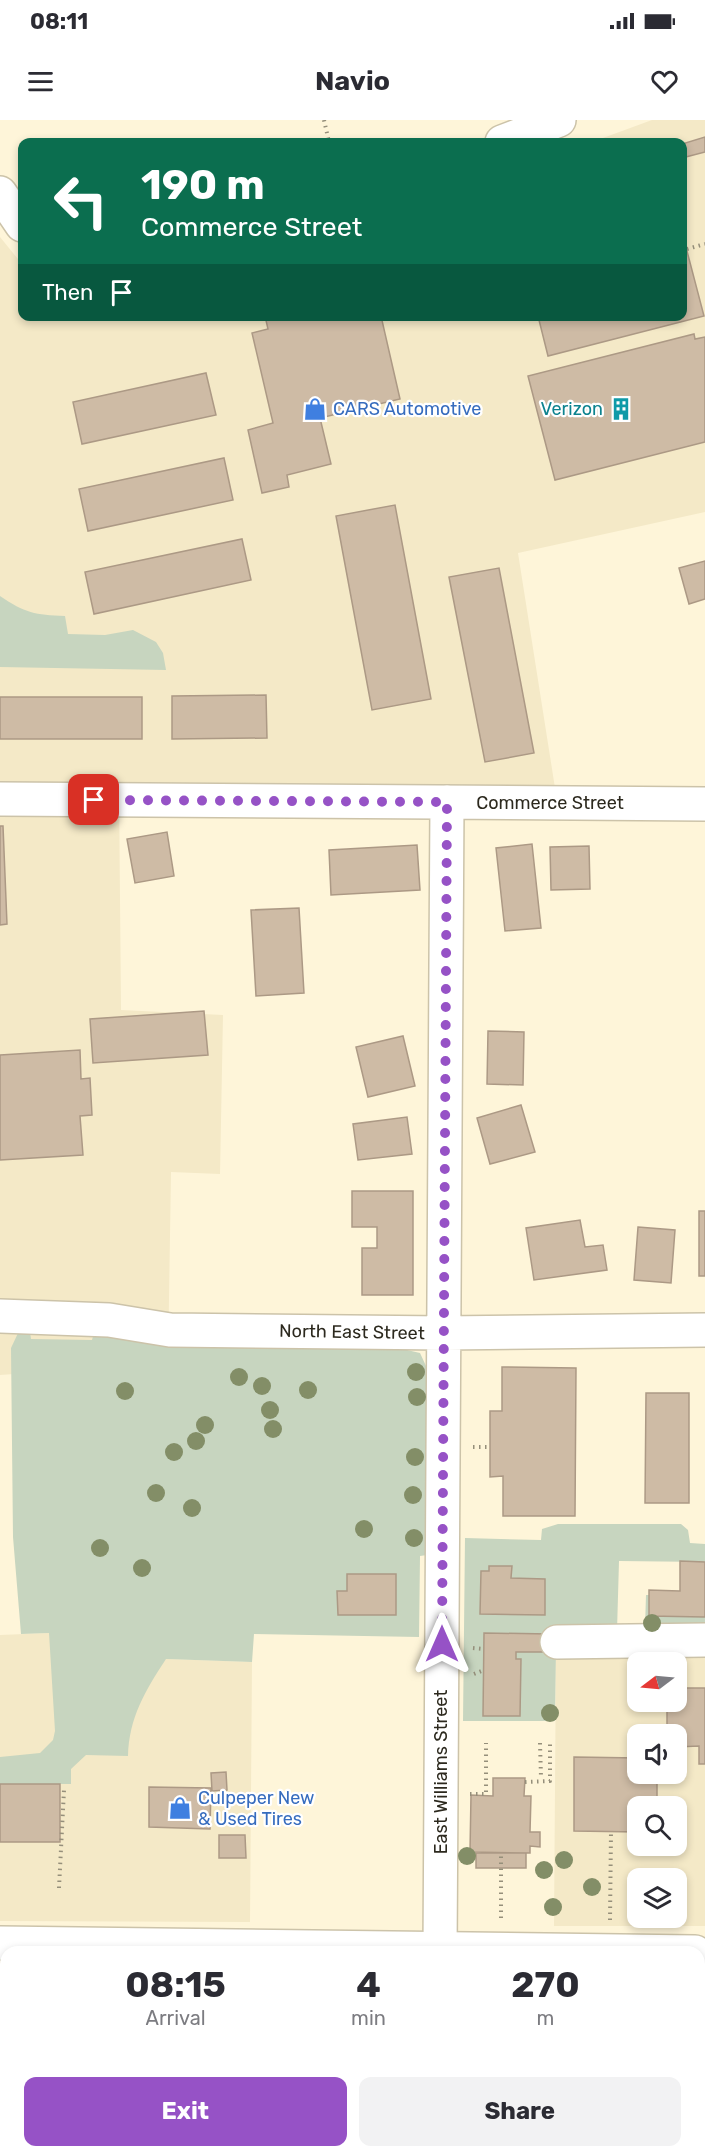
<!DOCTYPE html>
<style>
body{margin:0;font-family:Rubik,sans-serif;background:#f2f2f3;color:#2b2b33;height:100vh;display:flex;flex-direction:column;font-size:22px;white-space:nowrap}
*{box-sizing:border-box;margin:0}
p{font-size:20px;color:#7c7c81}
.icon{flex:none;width:33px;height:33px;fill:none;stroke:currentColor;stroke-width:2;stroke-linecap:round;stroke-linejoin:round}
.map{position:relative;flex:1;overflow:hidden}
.sheet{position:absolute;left:0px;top:1826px;width:705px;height:212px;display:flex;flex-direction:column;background:#fff;border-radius:18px 18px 0 0;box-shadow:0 3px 9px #0003}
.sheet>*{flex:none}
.hud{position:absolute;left:18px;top:18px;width:669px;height:183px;border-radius:12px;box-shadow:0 3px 9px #0003;background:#0b6e4f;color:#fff;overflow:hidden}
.needle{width:39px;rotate:254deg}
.tools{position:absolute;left:627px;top:1532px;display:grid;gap:12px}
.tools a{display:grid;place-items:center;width:60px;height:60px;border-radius:12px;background:#fff;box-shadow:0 3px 9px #0003;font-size:30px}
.pin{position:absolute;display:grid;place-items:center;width:51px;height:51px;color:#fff;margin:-26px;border-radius:12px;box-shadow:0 3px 9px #0006}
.me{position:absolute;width:66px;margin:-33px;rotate:0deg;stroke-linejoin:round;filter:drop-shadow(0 0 4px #0008)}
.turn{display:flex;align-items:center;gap:21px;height:126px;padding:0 24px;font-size:27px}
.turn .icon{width:78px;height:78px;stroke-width:2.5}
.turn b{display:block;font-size:42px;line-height:51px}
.then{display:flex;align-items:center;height:57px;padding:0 24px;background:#0003;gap:12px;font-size:22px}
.eta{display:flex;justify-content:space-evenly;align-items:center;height:102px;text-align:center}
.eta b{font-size:36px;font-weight:700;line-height:42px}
.cta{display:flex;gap:12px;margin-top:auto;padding:12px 24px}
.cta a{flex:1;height:69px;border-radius:12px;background:#9652c6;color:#fff;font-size:24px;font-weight:700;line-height:69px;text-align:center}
.cta a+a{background:#f2f2f3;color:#2b2b33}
.status{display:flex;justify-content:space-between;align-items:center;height:42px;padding:0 30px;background:#fff;direction:ltr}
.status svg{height:16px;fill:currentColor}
header{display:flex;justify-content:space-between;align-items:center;height:78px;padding:0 24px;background:#fff;font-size:27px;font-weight:700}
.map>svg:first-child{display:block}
.built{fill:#f4e9c7;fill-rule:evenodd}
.green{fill:#c7d5bf}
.building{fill:#cebba5;stroke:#ac9985;stroke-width:1.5}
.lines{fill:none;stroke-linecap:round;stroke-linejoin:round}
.minor-casing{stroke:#ccc3a9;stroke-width:36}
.major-casing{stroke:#ccc3a9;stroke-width:36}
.path{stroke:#958f7b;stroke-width:4;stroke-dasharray:1.5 4.5;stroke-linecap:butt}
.minor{stroke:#fff;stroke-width:33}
.major{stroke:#fff;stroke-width:33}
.tree{fill:#838e67}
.route{stroke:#9652c6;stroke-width:10;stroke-dasharray:0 18}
.labels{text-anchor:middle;stroke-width:4.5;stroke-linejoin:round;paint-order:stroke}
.shop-label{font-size:18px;fill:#366cbe;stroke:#fff;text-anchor:start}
.culture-label{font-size:18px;fill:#0d838f;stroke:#fff;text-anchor:end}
.street-label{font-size:18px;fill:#2c291e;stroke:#fff}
</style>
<div class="status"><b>08:11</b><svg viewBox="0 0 49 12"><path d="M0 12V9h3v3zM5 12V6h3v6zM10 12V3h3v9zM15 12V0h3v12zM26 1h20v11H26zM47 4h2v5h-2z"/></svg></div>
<header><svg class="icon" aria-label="menu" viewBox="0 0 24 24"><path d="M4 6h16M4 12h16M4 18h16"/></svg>Navio<svg class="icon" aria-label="heart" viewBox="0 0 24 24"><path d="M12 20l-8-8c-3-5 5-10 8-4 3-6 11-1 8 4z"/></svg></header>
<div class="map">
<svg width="705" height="2036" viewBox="0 0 705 2036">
<rect width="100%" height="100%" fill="#fef5d9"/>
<path class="built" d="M652 0H705V392L518 433 555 668H119L121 890 223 895 220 1054 171 1052 168 1243 0 1255V117L22 144V196H682V22H592Z
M74 1512 166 1539 252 1542 250 1802 0 1801V1515Z
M705 1528V1806H554L556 1530ZM638 1542H676V1581H638ZM638 1614H676V1653H638ZM638 1686H676V1725H638ZM638 1758H676V1797H638Z
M699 1867H705V2036H638V2031H699Z"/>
<path class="green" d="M0 476C25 493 35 495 65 496L68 514 105 515 133 510 156 522 163 533 166 550 0 547Z
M95 1209 181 1225 407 1230 420 1233 426 1246 427 1435 420 1436 419 1517 254 1514 252 1542 166 1539C145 1571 129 1598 128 1636L86 1635 71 1649V1664H0V1637L40 1633 53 1620 55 1611 49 1513 21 1514 13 1417 11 1228 19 1211 30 1212 31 1219 92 1220Z
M558 1404H681L688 1410 690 1423 705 1424V1442L619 1441 617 1511 556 1530 555 1601H463L465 1418 541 1420 542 1409Z
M646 1475H650V1496L705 1497V1509L645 1508Z
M0 1867H6V1943L0 1947Z
M6 1974V2031H115L121 2036H0V1976Z
M192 2031 278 2035 279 2031H417V2036H192Z
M537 2031H614V2036L537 2035Z"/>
<path class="building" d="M705 17V32L682 38V24Z
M682 112 704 196 548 236 538 196H682Z
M265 196H381L400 279 320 298 331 344 287 355 289 367 262 373 248 310 273 303 252 213 268 209Z
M694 214 695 219 705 217V322L555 360 528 256Z
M206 253 216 295 82 324 73 282Z
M224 338 233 380 88 411 79 369Z
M395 385 431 579 372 590 336 396Z
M242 419 251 460 94 494 85 452Z
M705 441V479L689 484 679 448Z
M499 448 534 633 485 642 449 457Z
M266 575 267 618 172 619V576Z
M0 577H142V619H0Z
M0 706H3L7 804 0 805Z
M167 712 174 756 135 763 127 719Z
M532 724 541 808 505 811 496 728Z
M417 725 420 770 331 775 329 730Z
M589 726 590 769 551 770 550 727Z
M299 788 304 873 256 876 251 790Z
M204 891 208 935 93 943 90 899Z
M488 911 524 912 523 965 487 964Z
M403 916 415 966 368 977 356 927Z
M80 930 81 959 90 958 92 995 80 996 83 1035 0 1040V935Z
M521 985 535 1032 490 1044 477 998Z
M407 997 412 1034 358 1040 353 1004Z
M352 1071H413V1175H362V1128H377V1107H352Z
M699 1091H705V1156H699Z
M580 1100 585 1127 603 1125 607 1150 534 1160 526 1108Z
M638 1107 675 1110 671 1163 634 1160Z
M502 1247 576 1248 575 1396H503V1356L490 1357V1291H502Z
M646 1273H689V1383H645Z
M680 1441 705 1442V1497L649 1496V1470L680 1471Z
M489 1446H512L511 1458 545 1459V1495L480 1494 481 1451H489Z
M347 1454H396V1495H338L337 1471H347Z
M484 1513 549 1514V1532H516V1539H521L520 1596H483Z
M676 1568H705V1644H699V1626L676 1627V1614H667V1581H676Z
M574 1637 638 1638V1653H657V1686H638V1712L574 1711Z
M226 1652 227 1670 212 1671 211 1653Z
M493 1658H525L524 1676H531L530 1712H540V1727L530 1726V1733L470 1732 471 1675 493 1676Z
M0 1664H60V1722H0Z
M149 1667 211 1668 210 1709 149 1707Z
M219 1715H245L246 1738H219Z
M476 1733H526V1748H476Z
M0 1897H5L3 1933H0Z
M699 1905H705V2036H638V2031H699Z"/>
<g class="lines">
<g class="minor-casing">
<path id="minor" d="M502 22 559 0
M0 73 22 105
M0 679 705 684
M0 1196 109 1200 170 1210 444 1213 705 1210
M557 1522 705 1520
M440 1832 447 682
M437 2036 438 2031"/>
</g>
<g class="major-casing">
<path id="major" d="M0 1823 695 1832"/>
</g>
<path class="path" d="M324 0 329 22
M687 129 705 124
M473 1327H490
M473 1528 484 1529
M474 1554 484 1550
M540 1623 541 1657
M525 1662 550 1661V1623
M470 1674H486V1623
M59 1768 64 1670
M501 1798V1733
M610 1800 611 1711"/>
<use href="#minor" class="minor"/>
<use href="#major" class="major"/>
</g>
<g class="tree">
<circle cx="416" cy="1252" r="9"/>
<circle cx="239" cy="1257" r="9"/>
<circle cx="262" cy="1266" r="9"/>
<circle cx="308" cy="1270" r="9"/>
<circle cx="125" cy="1271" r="9"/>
<circle cx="417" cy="1277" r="9"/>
<circle cx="270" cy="1290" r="9"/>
<circle cx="205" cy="1305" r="9"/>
<circle cx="273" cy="1309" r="9"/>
<circle cx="196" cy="1321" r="9"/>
<circle cx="174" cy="1332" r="9"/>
<circle cx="415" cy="1337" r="9"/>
<circle cx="156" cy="1373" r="9"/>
<circle cx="413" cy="1375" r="9"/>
<circle cx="192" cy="1388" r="9"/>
<circle cx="364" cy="1409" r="9"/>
<circle cx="414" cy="1418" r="9"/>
<circle cx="100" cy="1428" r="9"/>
<circle cx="142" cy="1448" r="9"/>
<circle cx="652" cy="1503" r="9"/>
<circle cx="550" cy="1593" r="9"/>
<circle cx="467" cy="1736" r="9"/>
<circle cx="564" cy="1740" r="9"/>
<circle cx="544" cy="1750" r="9"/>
<circle cx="592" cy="1767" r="9"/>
<circle cx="553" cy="1787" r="9"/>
</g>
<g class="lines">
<path class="route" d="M94 680 447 682 442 1524"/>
</g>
<defs>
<g id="shop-bare" transform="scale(1.8)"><path d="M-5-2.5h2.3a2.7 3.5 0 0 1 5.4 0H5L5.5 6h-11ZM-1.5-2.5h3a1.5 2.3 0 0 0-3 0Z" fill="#3f7fe0" stroke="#fff" stroke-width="2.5" paint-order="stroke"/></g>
<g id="building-bare" transform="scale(1.8)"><path d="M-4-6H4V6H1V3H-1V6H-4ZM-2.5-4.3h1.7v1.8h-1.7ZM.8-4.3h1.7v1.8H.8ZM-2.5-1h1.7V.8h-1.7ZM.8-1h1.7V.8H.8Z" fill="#0f9aa8" stroke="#fff" stroke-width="2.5" paint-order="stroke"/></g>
</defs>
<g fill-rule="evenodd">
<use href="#shop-bare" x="315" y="289"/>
<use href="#building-bare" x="621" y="289"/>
<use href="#shop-bare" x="180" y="1688"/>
</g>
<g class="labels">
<g class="shop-label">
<text x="333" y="295">CARS Automotive</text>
<text x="198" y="1684">Culpeper New<tspan x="198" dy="21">&amp; Used Tires</tspan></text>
</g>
<g class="culture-label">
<text x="603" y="295">Verizon</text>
</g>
<g class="street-label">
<text x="550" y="689">Commerce Street</text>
<text transform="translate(352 1212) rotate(1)" y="6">North East Street</text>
<text transform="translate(441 1652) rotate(-90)" y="6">East Williams Street</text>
</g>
</g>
</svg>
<div class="tools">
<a><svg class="needle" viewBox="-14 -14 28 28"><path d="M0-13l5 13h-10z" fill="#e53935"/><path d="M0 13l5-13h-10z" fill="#7c7c81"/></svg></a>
<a><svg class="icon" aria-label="sound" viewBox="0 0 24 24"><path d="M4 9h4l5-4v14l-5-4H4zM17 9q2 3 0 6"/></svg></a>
<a><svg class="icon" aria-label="search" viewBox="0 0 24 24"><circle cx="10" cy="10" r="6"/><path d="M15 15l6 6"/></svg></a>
<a><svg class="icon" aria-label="layers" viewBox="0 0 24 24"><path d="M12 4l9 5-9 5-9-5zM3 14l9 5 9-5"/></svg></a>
</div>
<div class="pin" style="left:94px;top:680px;background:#d93025"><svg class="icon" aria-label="arrive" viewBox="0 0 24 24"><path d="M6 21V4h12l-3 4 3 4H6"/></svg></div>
<svg class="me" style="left:442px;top:1524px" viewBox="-20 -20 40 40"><path d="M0-17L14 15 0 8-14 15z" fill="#9652c6" stroke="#fff" stroke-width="4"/></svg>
<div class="hud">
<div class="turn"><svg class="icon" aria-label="left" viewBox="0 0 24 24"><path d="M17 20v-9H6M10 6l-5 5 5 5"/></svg><div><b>190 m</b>Commerce Street</div></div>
<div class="then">Then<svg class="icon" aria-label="arrive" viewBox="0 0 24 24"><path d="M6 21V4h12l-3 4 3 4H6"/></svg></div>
</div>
<section class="sheet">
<div class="eta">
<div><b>08:15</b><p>Arrival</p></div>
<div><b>4</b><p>min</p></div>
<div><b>270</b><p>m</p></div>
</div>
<div class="cta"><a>Exit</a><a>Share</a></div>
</section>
</div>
